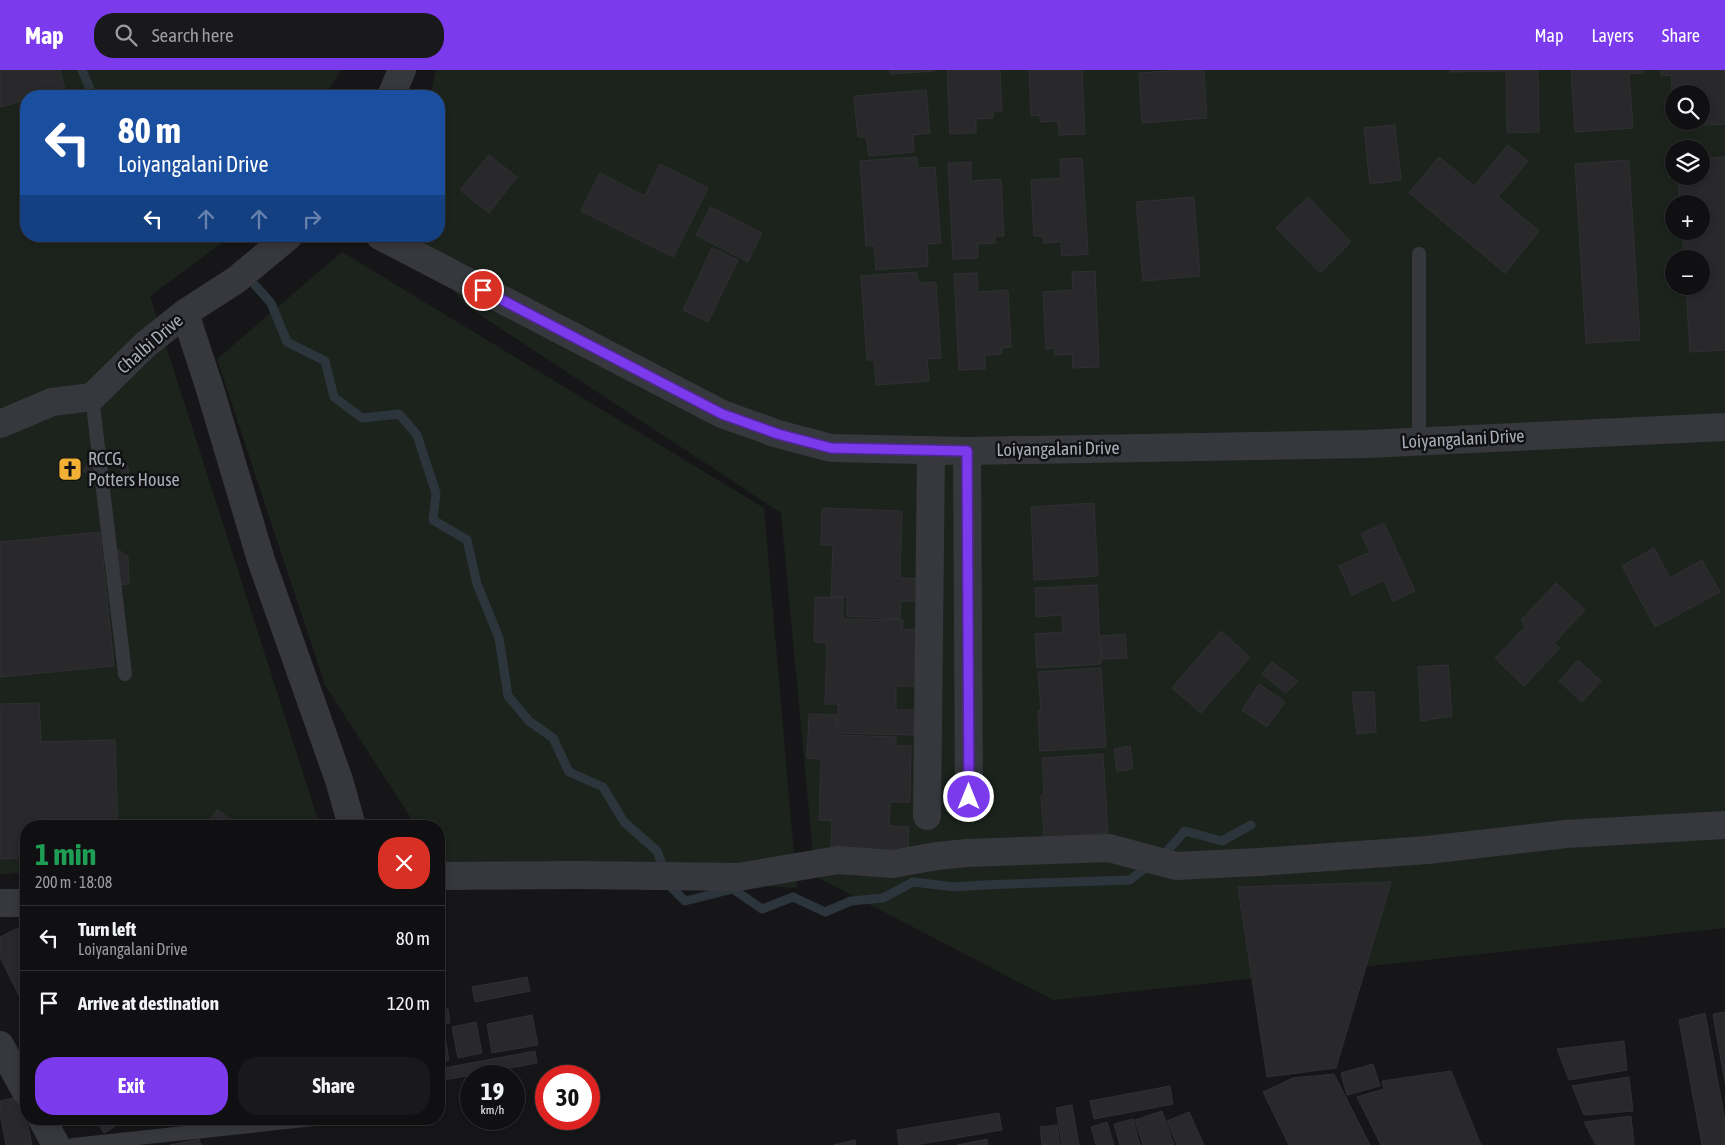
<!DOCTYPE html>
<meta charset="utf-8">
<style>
body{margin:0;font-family:"Asap Condensed",sans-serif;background:#19191b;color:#f1f3f6;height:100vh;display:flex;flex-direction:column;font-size:19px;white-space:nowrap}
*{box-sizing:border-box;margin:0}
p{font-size:16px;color:#9c9d9f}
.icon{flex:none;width:28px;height:28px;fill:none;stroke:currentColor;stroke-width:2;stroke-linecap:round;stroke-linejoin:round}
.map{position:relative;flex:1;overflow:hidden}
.panel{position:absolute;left:20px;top:750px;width:425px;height:305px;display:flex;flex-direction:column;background:#101012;border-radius:20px;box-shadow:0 2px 8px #0003,0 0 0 1px #303032}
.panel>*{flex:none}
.guide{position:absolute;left:20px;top:20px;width:425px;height:152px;border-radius:20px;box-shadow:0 2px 8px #0003,0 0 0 1px #303032;background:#1a4fa0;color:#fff;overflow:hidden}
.buttons{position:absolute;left:1665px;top:15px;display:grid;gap:10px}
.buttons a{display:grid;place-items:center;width:45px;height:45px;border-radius:50%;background:#101012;box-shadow:0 2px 8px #0003,0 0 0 1px #303032;font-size:25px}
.speed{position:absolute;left:460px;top:995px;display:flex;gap:10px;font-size:25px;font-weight:700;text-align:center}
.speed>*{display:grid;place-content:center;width:65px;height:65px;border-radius:50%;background:#101012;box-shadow:0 2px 8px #0003,0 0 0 1px #303032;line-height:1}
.speed small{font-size:12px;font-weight:400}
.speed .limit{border:8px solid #d22;background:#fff;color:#111}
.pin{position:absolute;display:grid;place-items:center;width:42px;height:42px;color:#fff;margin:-21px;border:2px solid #fff;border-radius:50%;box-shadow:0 1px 5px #0007}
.me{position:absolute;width:55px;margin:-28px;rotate:0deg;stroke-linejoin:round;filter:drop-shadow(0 0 4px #0008)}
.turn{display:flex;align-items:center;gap:18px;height:105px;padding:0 15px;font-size:22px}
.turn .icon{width:65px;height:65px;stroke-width:2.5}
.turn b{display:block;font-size:35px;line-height:42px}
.lanes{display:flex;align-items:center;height:48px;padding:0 15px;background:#0003;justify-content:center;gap:25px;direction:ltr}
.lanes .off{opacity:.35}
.round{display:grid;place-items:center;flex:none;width:52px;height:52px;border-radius:20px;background:#19191b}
.overview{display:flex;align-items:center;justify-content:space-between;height:85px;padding:0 15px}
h1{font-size:30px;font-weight:700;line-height:38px;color:#1e9e55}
.cta{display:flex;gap:10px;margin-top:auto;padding:10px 15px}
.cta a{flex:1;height:58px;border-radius:20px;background:#7c3aed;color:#fff;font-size:20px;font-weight:700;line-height:58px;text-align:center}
.cta a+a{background:#19191b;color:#f1f3f6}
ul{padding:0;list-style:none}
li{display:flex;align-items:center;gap:15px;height:65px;padding:0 15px;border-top:1px solid #303032}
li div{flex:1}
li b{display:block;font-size:19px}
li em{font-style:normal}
header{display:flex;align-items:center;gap:30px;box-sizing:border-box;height:70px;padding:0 25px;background:#7c3aed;color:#fff}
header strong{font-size:24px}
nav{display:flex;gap:28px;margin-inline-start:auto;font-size:18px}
.search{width:350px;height:45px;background:#19191b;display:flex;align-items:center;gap:12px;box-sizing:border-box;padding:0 18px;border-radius:20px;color:#9c9d9f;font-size:19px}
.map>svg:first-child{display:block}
.green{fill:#1c231d;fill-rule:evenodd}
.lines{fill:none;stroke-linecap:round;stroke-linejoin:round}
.stream{stroke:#2c353c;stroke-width:9}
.building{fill:#29292c;stroke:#303034}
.service{stroke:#37383d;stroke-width:14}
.minor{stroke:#37383d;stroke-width:28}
.route-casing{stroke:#51269a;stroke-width:12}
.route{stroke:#7c3aed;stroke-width:9}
.labels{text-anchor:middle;stroke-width:5;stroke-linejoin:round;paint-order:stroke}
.street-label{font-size:18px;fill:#a8adb8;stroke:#111113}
.poi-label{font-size:18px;fill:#a8adb8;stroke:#111113;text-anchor:start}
</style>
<header>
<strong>Map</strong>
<div class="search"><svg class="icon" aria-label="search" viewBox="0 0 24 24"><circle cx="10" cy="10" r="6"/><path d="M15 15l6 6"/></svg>Search here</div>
<nav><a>Map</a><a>Layers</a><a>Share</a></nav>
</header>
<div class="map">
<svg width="1725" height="1075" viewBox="0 0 1725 1075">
<rect width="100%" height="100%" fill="#161618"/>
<path class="green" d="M0 0H341L325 26H26V166H231L150 226 320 756H26V803L0 804Z
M436 0H1725V858L1053 930 815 806 781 443 465 235 411 166H439V26H427L432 18ZM1674 24H1701V51H1674ZM1674 79H1701V106H1674ZM1674 134H1701V161H1674ZM1674 189H1701V216H1674Z
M342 182 764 438 797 818 442 797 439 792V756H416L325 615 217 289Z"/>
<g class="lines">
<path class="stream" d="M82 0 93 26
M255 215 271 233 287 272 325 291 334 327 362 348 399 344 417 365 436 423 433 450 467 470 477 514 499 568 508 626 529 651 553 668 569 702 603 717 624 752 657 781 670 816 685 831 733 819 762 839 793 827 825 842 851 831 883 828 913 812 955 817 982 815 1130 810 1168 780 1185 761 1222 771 1251 755"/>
</g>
<path class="building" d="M0 0H60L65 20 42 26H26V30L0 37Z
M890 0H935V1L890 4Z
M947 0H1000L1002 41H993V48L976 49V63L950 64Z
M1029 0H1082L1085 64 1059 65 1058 51 1040 52V45L1031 46Z
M1184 0H1204L1207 48 1142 53 1139 3Z
M1450 0H1538L1539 62 1507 63 1506 1 1450 2Z
M1571 0H1643V3L1629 4 1633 58 1575 62Z
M1661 0H1725V54L1674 57V51H1701V24H1674V51L1671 5 1661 6Z
M926 20 930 63 913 65 914 82 869 86 866 67H858L854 26Z
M1395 55 1401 110 1370 114 1364 58Z
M1508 75 1528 91 1498 127 1539 161 1505 203 1409 123 1439 87 1474 116Z
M489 85 517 107 489 143 460 120Z
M917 87V98L935 97 941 173 927 174 928 196 876 200 874 175 866 176 860 91Z
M1725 87V280L1690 282 1686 216H1701V189H1684L1682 161H1701V134H1680L1678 106H1701V89Z
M1082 88 1088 184 1062 186 1061 172 1044 173 1043 166H1034L1031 110 1061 108 1060 89Z
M1629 90 1640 270 1586 273 1575 94Z
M971 92V111L1001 109 1004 166H995V173L978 174V188L953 189 948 93Z
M660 94 708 118 673 187 581 141 600 103 645 126Z
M1194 127 1200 206 1143 211 1136 132Z
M1308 127 1351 172 1320 203 1276 158Z
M711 137 762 163 748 192 696 165Z
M712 178 738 190 708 252 683 240Z
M1095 201 1099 297 1073 298 1072 284 1055 285 1054 278 1046 279 1043 222 1073 220 1072 202Z
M917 202 918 213 936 212 941 288 927 289 929 311 876 315 874 290H867L861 206Z
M977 203 978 222 1008 220 1011 277 1002 278V284L985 285V299L959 300 954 204Z
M88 392 99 398 94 407 83 401Z
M121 396H128L129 413 122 414Z
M1094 433 1098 506 1034 510 1031 437Z
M822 438 902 441 900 508 921 509 920 531H901L900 549 847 546V527H831L833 475H821Z
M1384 453 1415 521 1393 531 1384 510 1352 525 1339 496 1370 482 1361 464Z
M100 462 114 596 0 607V472Z
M116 478 128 487 129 514 118 515Z
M1654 478 1670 508 1702 490 1720 522 1655 557 1622 496Z
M1556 513 1585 540 1554 573 1560 578 1524 616 1495 588 1525 557 1521 550Z
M1097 515 1101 594 1037 598 1035 564 1063 562 1062 545 1036 547 1035 518Z
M815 527 843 528V549L903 550 902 559 918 560 916 616H896V640H915L914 665 838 663V634H825L827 573 814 572Z
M1221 561 1250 587 1201 643 1172 618Z
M1125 564 1127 588 1102 589 1101 566Z
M1578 590 1601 611 1582 632 1559 611Z
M1272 592 1298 611 1286 623 1262 604Z
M1448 595 1452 646 1421 651 1418 597Z
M1101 598 1106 677 1040 681 1038 641H1041L1038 602Z
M1259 614 1285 632 1267 657 1242 640Z
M1352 622H1374L1376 662 1357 664Z
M39 633 41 672 115 670 118 756H26V788L0 789V634Z
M809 644 837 645 836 665 896 667V676H911L910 732H890L889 756 909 757 908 781 831 779 832 751 819 750 821 689 807 688Z
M1130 676 1133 699 1117 701 1114 679Z
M1103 684 1108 763 1044 768 1041 726 1044 725 1042 688Z
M217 740 240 756H206Z
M1391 812 1336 998 1267 1007 1238 817Z
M26 854V940L0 887V867Z
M527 907 530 921 475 932 472 917Z
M439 914H442L446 932 439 933Z
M448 939 450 953 439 955V941Z
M1725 942V1013L1713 944Z
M1705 943 1725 1050V1075H1702L1679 950Z
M532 945 538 975 492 983 487 954Z
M476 952 482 983 458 988 452 957Z
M444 961 449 990 439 992V962Z
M1624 971 1627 1000 1569 1010 1557 979Z
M535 981 537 993 439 1011V999Z
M1373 994 1380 1016 1347 1025 1341 1003Z
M1451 1001 1481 1075H1381L1357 1027 1384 1019 1382 1011Z
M1334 1004 1370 1075H1289L1263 1022 1293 1008Z
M1629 1007 1633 1041 1584 1045 1572 1016Z
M1170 1016 1173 1034 1094 1049 1090 1031Z
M22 1026 32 1075H6L0 1044V1031Z
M1072 1035 1079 1075H1062L1056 1038Z
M1162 1041 1174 1075H1143L1135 1050Z
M1189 1042 1204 1075H1177L1167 1051Z
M999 1043 1002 1060 915 1075H899L897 1060Z
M1631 1046 1634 1075H1596L1584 1052Z
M95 1049H127L104 1063Z
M1133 1049 1140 1075H1120L1114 1054Z
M1107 1052 1114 1075H1096L1091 1057Z
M1057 1055 1060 1075H1042L1040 1057Z
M199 1069 201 1075H170Z
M987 1069 988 1075H957Z
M855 1070 856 1075H834Z"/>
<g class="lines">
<path class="service" d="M92 327 125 604
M1419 371V184
M73 1075 315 1049"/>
<path class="minor" d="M391 26 402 0
M380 166 722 344 778 364 831 378 967 381 1366 374 1725 357
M185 243 209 316 261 490 339 710 352 756
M0 354 52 332 92 327 145 275 185 243 236 210 289 166
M967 381 969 727
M927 746 931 381
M439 806 578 805 738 807 838 790 892 794 937 786 967 783 1109 778 1176 796 1259 792 1427 780 1566 764 1725 755
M0 833H26
M0 975 26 1022
M42 1049 56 1075"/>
</g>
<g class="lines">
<g class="route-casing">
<path id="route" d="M483 220 722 344 778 364 831 378 967 381 969 727"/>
</g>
<use href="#route" class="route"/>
</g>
<defs>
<g id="church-square" transform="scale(1.25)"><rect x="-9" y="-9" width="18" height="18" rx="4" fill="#f2b134" stroke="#111113"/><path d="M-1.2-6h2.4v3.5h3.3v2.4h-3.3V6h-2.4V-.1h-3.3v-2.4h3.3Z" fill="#111"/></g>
</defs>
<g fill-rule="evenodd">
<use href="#church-square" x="70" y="399"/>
</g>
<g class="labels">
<g class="street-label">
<text transform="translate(150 274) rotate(-41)" y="6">Chalbi Drive</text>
<text transform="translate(1463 369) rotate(-3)" y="6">Loiyangalani Drive</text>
<text transform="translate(1058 379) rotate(-1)" y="6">Loiyangalani Drive</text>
</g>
<g class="poi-label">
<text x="88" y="395">RCCG,<tspan x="88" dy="21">Potters House</tspan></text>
</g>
</g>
</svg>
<div class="buttons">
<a><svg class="icon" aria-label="search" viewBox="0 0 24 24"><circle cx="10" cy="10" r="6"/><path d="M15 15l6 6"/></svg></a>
<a><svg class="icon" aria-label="layers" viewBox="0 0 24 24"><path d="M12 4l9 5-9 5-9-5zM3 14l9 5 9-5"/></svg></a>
<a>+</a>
<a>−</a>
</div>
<div class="speed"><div>19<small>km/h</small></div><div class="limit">30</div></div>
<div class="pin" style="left:483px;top:220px;background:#d93025"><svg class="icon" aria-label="arrive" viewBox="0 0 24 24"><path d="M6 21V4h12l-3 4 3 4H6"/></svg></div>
<svg class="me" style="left:969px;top:727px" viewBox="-20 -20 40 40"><circle r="17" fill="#7c3aed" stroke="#fff" stroke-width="3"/><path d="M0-11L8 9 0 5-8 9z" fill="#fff"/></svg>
<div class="guide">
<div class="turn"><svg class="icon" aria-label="left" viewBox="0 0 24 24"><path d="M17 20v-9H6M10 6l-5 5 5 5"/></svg><div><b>80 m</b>Loiyangalani Drive</div></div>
<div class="lanes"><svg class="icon" aria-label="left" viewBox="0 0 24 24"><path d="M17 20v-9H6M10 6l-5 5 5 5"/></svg><svg class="icon off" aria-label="ahead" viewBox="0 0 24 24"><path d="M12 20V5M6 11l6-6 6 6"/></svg><svg class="icon off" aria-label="ahead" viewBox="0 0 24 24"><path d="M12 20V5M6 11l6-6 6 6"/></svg><svg class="icon off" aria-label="right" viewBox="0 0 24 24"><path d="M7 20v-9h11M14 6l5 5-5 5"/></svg></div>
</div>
<section class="panel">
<div class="overview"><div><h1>1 min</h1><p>200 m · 18:08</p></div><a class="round" style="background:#d93025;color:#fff"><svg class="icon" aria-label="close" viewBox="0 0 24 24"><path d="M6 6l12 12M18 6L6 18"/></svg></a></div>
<ul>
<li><svg class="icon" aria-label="left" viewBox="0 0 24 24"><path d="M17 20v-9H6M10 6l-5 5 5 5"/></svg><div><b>Turn left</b><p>Loiyangalani Drive</p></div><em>80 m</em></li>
<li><svg class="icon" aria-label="arrive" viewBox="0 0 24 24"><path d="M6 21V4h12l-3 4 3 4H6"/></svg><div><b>Arrive at destination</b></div><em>120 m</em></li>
</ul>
<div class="cta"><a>Exit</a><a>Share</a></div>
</section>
</div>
